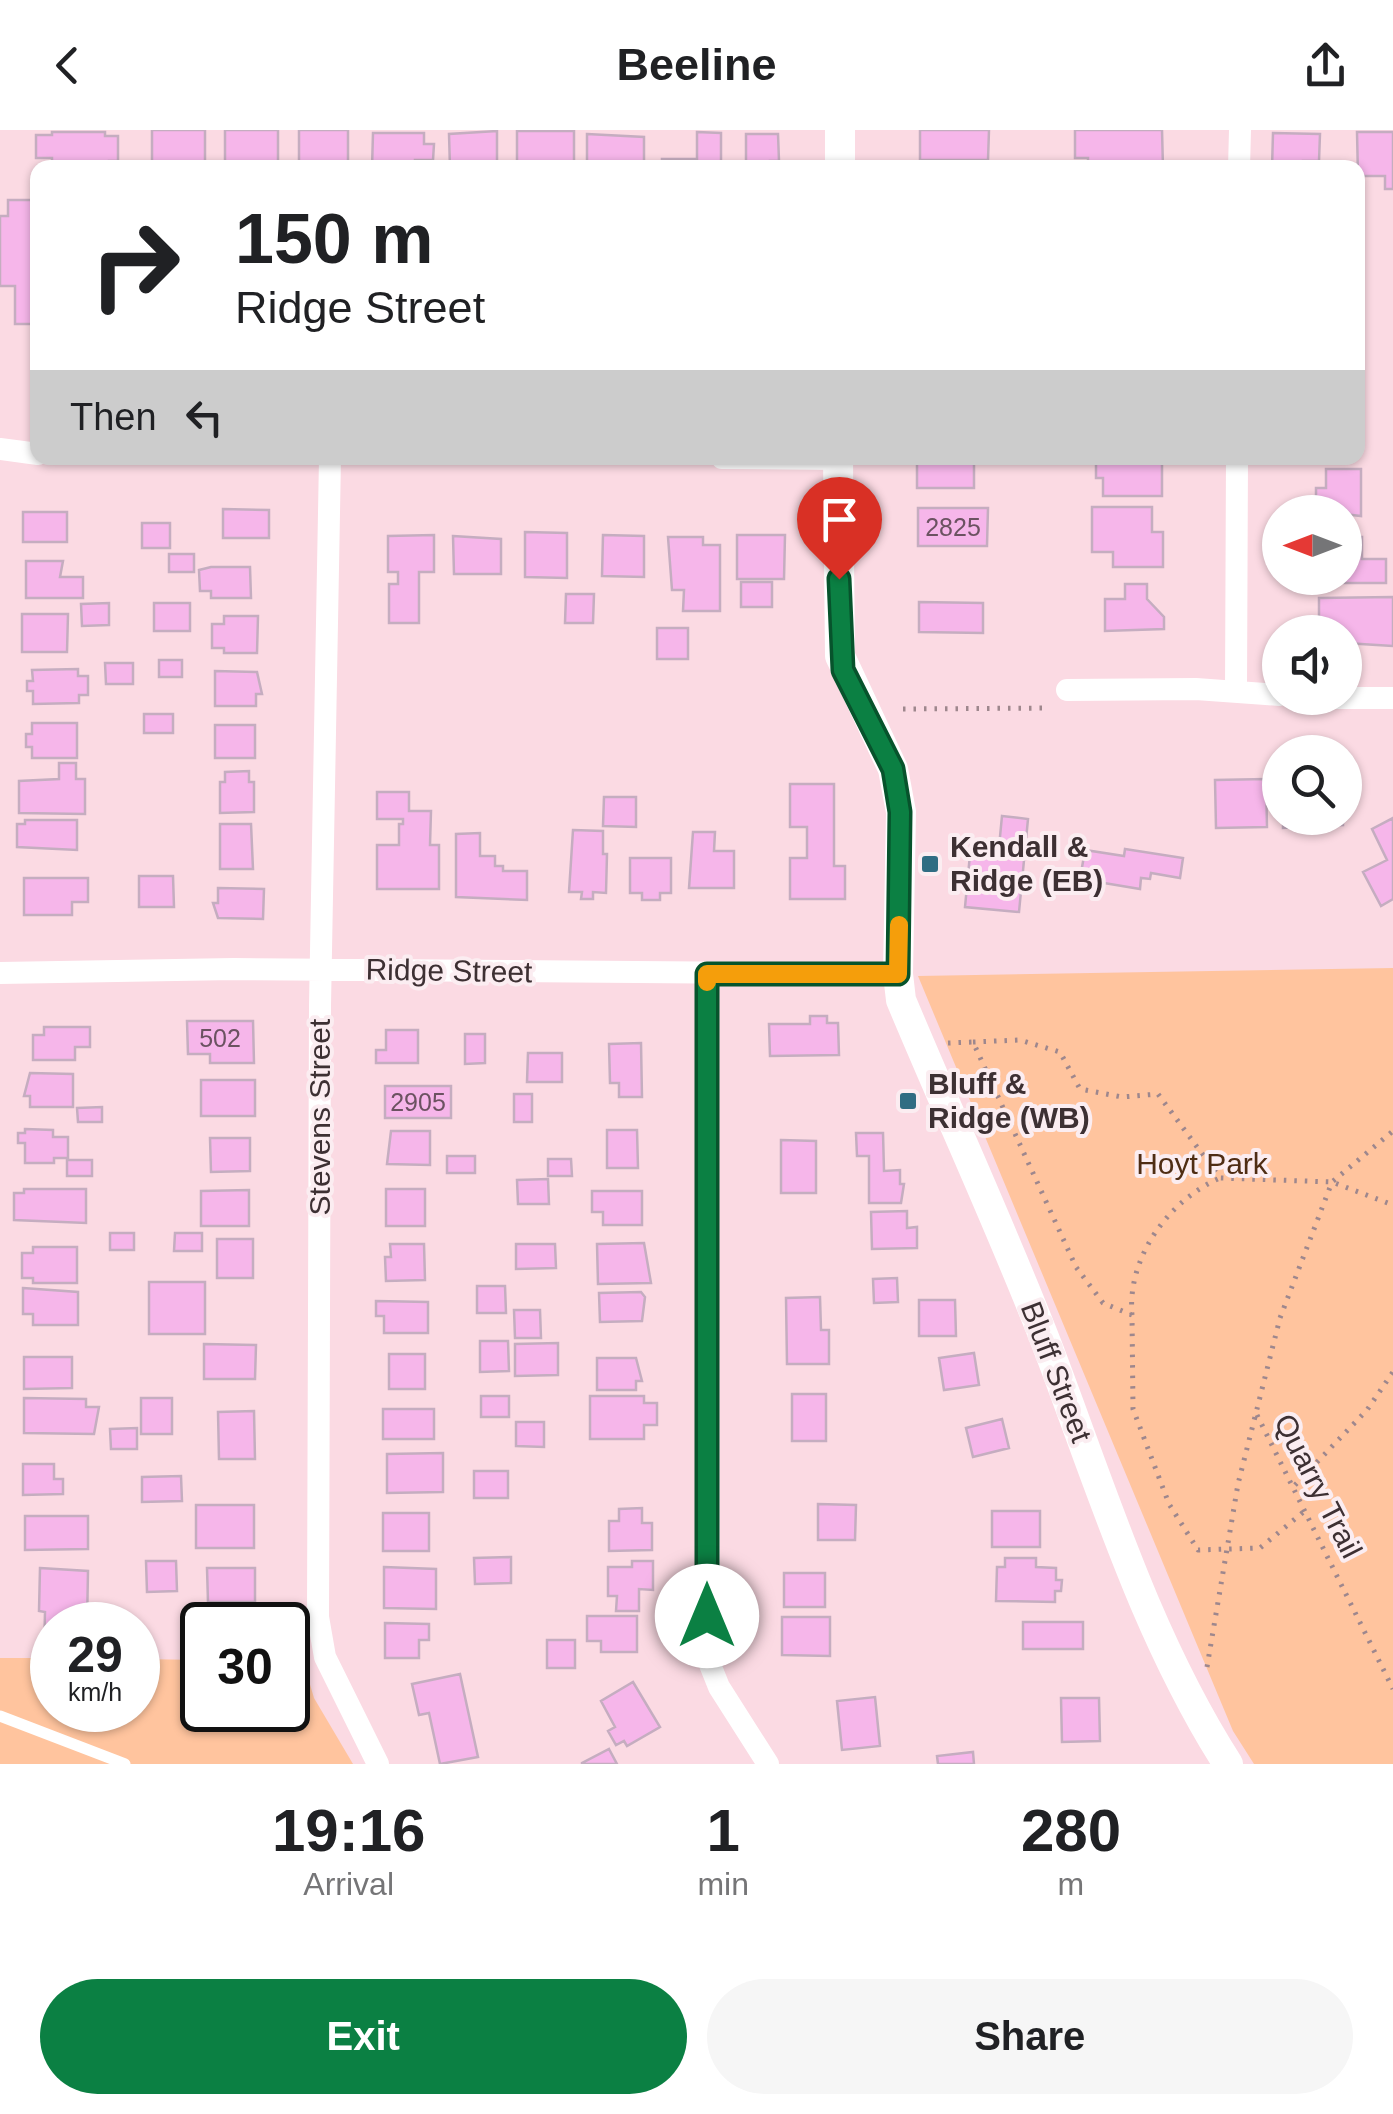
<!DOCTYPE html>
<style>
body{margin:0;font-family:Arial,sans-serif;background:#f6f6f6;color:#202124;height:100vh;display:flex;flex-direction:column;font-size:38px;white-space:nowrap}
*{box-sizing:border-box;margin:0}
p{font-size:32px;color:#757577}
.icon{flex:none;width:55px;height:55px;fill:none;stroke:currentColor;stroke-width:2;stroke-linecap:round;stroke-linejoin:round}
.map{position:relative;height:1634px;overflow:hidden}
.drawer{display:flex;flex-direction:column;background:#fff;flex:1}
.drawer>*{flex:none}
.hud{position:absolute;left:30px;top:30px;width:1335px;height:305px;border-radius:20px;box-shadow:0 2px 8px #0004;background:#fff;color:#202124;overflow:hidden}
.needle{width:65px;rotate:270deg}
.controls{position:absolute;left:1262px;top:365px;display:grid;gap:20px}
.controls a{display:grid;place-items:center;width:100px;height:100px;border-radius:50%;background:#fff;box-shadow:0 2px 8px #0004;font-size:50px}
.speed{position:absolute;left:30px;top:1472px;display:flex;gap:20px;font-size:50px;font-weight:700;text-align:center}
.speed>*{display:grid;place-content:center;width:130px;height:130px;border-radius:50%;background:#fff;box-shadow:0 2px 8px #0004;line-height:1}
.speed small{font-size:25px;font-weight:400}
.speed .limit{border:5px solid #111;border-radius:15px;background:#fff;color:#111}
.pin{position:absolute;display:grid;place-items:center;width:85px;height:85px;color:#fff;margin:-102px -42px;border-radius:50% 50% 50% 0;rotate:-45deg;box-shadow:0 0 10px #0007}
.pin .icon{rotate:45deg}
.me{position:absolute;width:110px;margin:-55px;rotate:0deg;stroke-linejoin:round;filter:drop-shadow(0 0 8px #0008)}
.turn{display:flex;align-items:center;gap:35px;height:210px;padding:0 40px;font-size:45px}
.turn .icon{width:130px;height:130px;stroke-width:2.5}
.turn b{display:block;font-size:70px;line-height:85px}
.then{display:flex;align-items:center;height:95px;padding:0 40px;background:#0003;gap:20px;font-size:38px}
.eta{display:flex;justify-content:space-evenly;align-items:center;height:170px;text-align:center}
.eta b{font-size:60px;font-weight:700;line-height:70px}
.cta{display:flex;gap:20px;margin-top:auto;padding:20px 40px}
.cta a{flex:1;height:115px;border-radius:60px;background:#0b8043;color:#fff;font-size:40px;font-weight:700;line-height:115px;text-align:center}
.cta a+a{background:#f6f6f6;color:#202124}
header{display:flex;justify-content:space-between;align-items:center;height:130px;padding:0 40px;background:#fff;font-size:45px;font-weight:700}
.map>svg:first-child{display:block}
.green{fill:#ffc49e}
.building{fill:#f6b6ea;stroke:#c5adc0;stroke-width:2.5}
.lines{fill:none;stroke-linecap:round;stroke-linejoin:round}
.path{stroke:#9e878d;stroke-width:5;stroke-dasharray:2.5 8;stroke-linecap:butt}
.service{stroke:#fff;stroke-width:11}
.minor{stroke:#fff;stroke-width:22}
.tertiary{stroke:#fff;stroke-width:30}
.route-casing{stroke:#07532c;stroke-width:25}
.route{stroke:#0b8043;stroke-width:18}
.slow{stroke:#f59e0b;stroke-width:18}
.poi-dot{fill:#306d83;stroke:#fbedf1;stroke-width:4}
.labels{text-anchor:middle;stroke-width:8;stroke-linejoin:round;paint-order:stroke}
.number-label{font-size:25px;fill:#6b5261}
.poi-label{font-size:30px;font-weight:bold;fill:#3d3033;stroke:#fbedf1;text-anchor:start}
.street-label{font-size:30px;fill:#3d3033;stroke:#fbedf1}
.park-label{font-size:30px;fill:#4f2d14;stroke:#fbedf1}
</style>
<header><svg class="icon" aria-label="back" viewBox="0 0 24 24"><path d="M15 5l-7 7 7 7"/></svg>Beeline<svg class="icon" aria-label="share" viewBox="0 0 24 24"><path d="M12 15V3M7 8l5-5 5 5M5 13v7h14v-7"/></svg></header>
<div class="map">
<svg width="1393" height="1634" viewBox="0 0 1393 1634">
<rect width="100%" height="100%" fill="#fbdae3"/>
<path class="green" d="M1393 838V1634H1254L1233 1601 918 846Z
M0 1528H52V1580H138V1529L202 1530V1580H288V1530L303 1531 314 1568 353 1634H0Z"/>
<path class="building" d="M152 0H205V38H152Z
M225 0H278V38H225Z
M299 0H348V38H299Z
M920 0H989L988 30H920Z
M1075 0H1162L1163 38H1088V28H1075Z
M497 1V38H450L449 4Z
M517 1H574V38H517Z
M52 2H105V6H118V31H109V38H52V28H36V5H52Z
M697 2 721 3V38H662V29H697Z
M1357 2H1393V59H1385V46H1358Z
M373 3H424V14H434L433 30H415V38H372Z
M1273 3 1320 4 1319 31H1303V38H1272Z
M587 4 644 7V38H587Z
M746 4H778L779 31H770V38H746Z
M8 70H34V86H38V194H15V156H0V86H8Z
M917 328H974V358H917Z
M1096 328H1158V332H1162V366H1103V348H1096Z
M1326 339H1361V386L1326 382V376H1316V358H1326Z
M1092 377H1152V402H1163V437H1113V422H1092Z
M918 378H988L987 416H918Z
M223 379 269 380V408H223Z
M23 382H67V412H23Z
M142 393H170V418H142Z
M525 402 567 403V448L525 447Z
M434 405V442H419V493H389V454H398V442H388V406Z
M603 405 644 406V447L602 446Z
M737 405H785L784 449H737Z
M453 406 501 409V444H454Z
M668 407H703V415H720V481H683L684 460H672Z
M1345 407H1362V429H1386V453H1319V448H1345Z
M169 424H194V442H169Z
M26 431H63L60 447H83V468H26Z
M211 437H250L251 468H211V461H200L199 440Z
M741 452H772V477H741Z
M1125 454H1147V469L1164 487V499L1105 501V469H1125Z
M566 464H594L593 493H565Z
M1393 467V516L1345 513V502H1319V468Z
M919 472 983 473V503L919 502Z
M109 473V495L82 496 81 474Z
M154 473H190V501H154Z
M22 484H68L67 522H22Z
M224 486H258L257 523H224V518H212V494H224Z
M657 498H688V529H657Z
M159 530H182V547H159Z
M105 533H133V554H106Z
M78 539V546H88V565H79V573L33 574V561H27V551H33L32 540Z
M215 541 257 542 262 564H256V576H215Z
M144 584H173V603H144Z
M32 593H77V628H32V617H26V604H32Z
M215 595H255V628H215Z
M59 633H76V649H85V684L19 683V651L59 649Z
M249 641V652H254V682L220 683V652H225V642Z
M1266 649 1267 697 1216 698 1215 650Z
M790 654H834V736H845V769H790V728H807V697H790Z
M377 662H409V681H431L430 715H439V759H377V715H399V694H403V689H377Z
M604 667H636V697L603 696Z
M1002 686 1028 689 1019 782 965 777 971 714 999 717Z
M1283 688H1343V695L1283 698Z
M1393 688V769L1381 776 1363 742 1387 730 1372 699Z
M25 690H77V720L17 717V694H25Z
M220 694H251L253 739H220Z
M573 700 603 701V724H607L606 763 593 762V769H581L582 762H569Z
M693 702H715L714 721H734V758H689Z
M480 703V726H495V736H503V741H527V770L456 767V704Z
M1125 719 1183 728 1180 748 1151 743 1150 749 1141 748 1140 759 1080 749 1085 720 1124 726Z
M630 728H671V763H660V770H642V763H630Z
M139 746H173L174 777H139Z
M24 748H88V772H72V785H24Z
M218 758 264 759 263 789 218 788 213 773H218Z
M810 886H827V893H838L839 925 770 926 769 894H810Z
M187 891H253L254 933H210V924H188Z
M44 897H90V917H75V930H33V905H44Z
M386 900H418V933H376V920H386Z
M465 904H485V933L465 934Z
M641 913 642 967H619V953H610L609 914Z
M528 923H562V952H527Z
M30 943 73 944V977H30V966H24Z
M201 950H255V986H201Z
M385 956H451V988H385Z
M514 964H532V992H514Z
M102 977V992H78L77 978Z
M25 999 53 1000V1007H68V1028H54V1033H25V1013H18V1003H25Z
M607 1000H637L638 1038H607Z
M391 1001H430V1035L387 1034Z
M856 1003H883L884 1041 900 1040V1054H904L901 1073H869V1026H857Z
M210 1008H250V1041L211 1042Z
M781 1010 816 1011V1063H781Z
M447 1026H475V1043H447Z
M548 1029H571L572 1046H548Z
M67 1030H92V1046H67Z
M548 1049 549 1074H518L517 1050Z
M24 1059H86V1093L14 1090V1063H24Z
M386 1059H425V1096H386Z
M249 1060V1096H201V1061Z
M592 1061H642V1095H603V1082H592Z
M907 1081V1098L917 1097V1118L872 1119 871 1082Z
M110 1103H134V1120H110Z
M175 1103H202V1121H174Z
M217 1109H253V1148H217Z
M644 1113 651 1153 598 1154 597 1114Z
M390 1114H424L425 1150 386 1151 385 1127H391Z
M516 1114H555L556 1138 516 1139Z
M33 1117H77V1153H33V1148H22V1123H33Z
M897 1148 898 1172 874 1173 873 1149Z
M149 1152H205V1204H149Z
M477 1156H505L506 1183H477Z
M23 1158 78 1162V1195H33V1184H23Z
M641 1162 645 1167 642 1191 600 1192 599 1163Z
M820 1167 821 1200H829V1234H787L786 1168Z
M919 1170H955L956 1206H919Z
M376 1171 428 1172V1203H384V1186H376Z
M514 1180H540L541 1208H515Z
M480 1211H508L509 1241 480 1242Z
M558 1213V1245L515 1246V1214Z
M204 1214 256 1215 255 1249H204Z
M974 1223 979 1255 944 1260 939 1228Z
M389 1224H425V1259H389Z
M24 1227H72V1258L24 1259Z
M597 1228H636L642 1251H636V1260H597Z
M792 1264H826V1311H792Z
M481 1266H509V1287H481Z
M590 1266H644V1273H657V1295H644V1309H590Z
M24 1268 86 1269V1277H99L94 1304 24 1303Z
M141 1268H172V1304H141Z
M383 1279H434V1309H383Z
M254 1281 255 1329H219L218 1282Z
M1002 1289 1009 1318 973 1327 966 1298Z
M516 1292H544V1317L516 1316Z
M137 1298V1319H111L110 1299Z
M443 1323V1362L387 1363V1324Z
M23 1334H54V1349H63V1364L23 1365Z
M474 1341H508V1368H474Z
M181 1346 182 1371 142 1372V1347Z
M818 1374 856 1375 855 1410H818Z
M196 1375H254V1418H196Z
M642 1378V1393H652V1420L609 1421V1391H619V1379Z
M992 1381H1040V1417H992Z
M383 1383H429V1421H383Z
M25 1386H88V1419L25 1420Z
M511 1427V1453L475 1454 474 1428Z
M1005 1428H1036V1437L1056 1438V1450H1062L1061 1461H1055V1472L996 1471 997 1437H1005Z
M146 1431H176L177 1461 147 1462Z
M632 1431H653V1460L639 1459V1481H616L617 1466H608V1437H632Z
M384 1437 436 1439V1479L384 1478Z
M40 1438 88 1441 87 1495H52V1524H44L45 1482 39 1481Z
M207 1438H255V1472H208Z
M784 1443H825V1477H784Z
M587 1486H637V1522H601V1511H587Z
M782 1487H830V1526L782 1525Z
M1023 1492H1083V1519H1023Z
M385 1493 429 1494V1510H419V1528H385Z
M547 1510H575V1538H547Z
M460 1544 478 1627 440 1634 429 1583 419 1585 412 1554Z
M633 1552 660 1597 627 1616 624 1611 616 1615 608 1601 615 1597 601 1571Z
M875 1567 880 1616 842 1620 837 1571Z
M1061 1568H1099L1100 1611 1062 1612Z
M609 1619 617 1634H582V1633Z
M973 1622 974 1634H938L937 1626Z"/>
<g class="lines">
<path class="path" d="M903 579 1050 578
M973 912 1020 910 1060 922 1080 959 1122 967 1158 964 1220 1048 1332 1052 1393 1075
M948 913 973 912 1076 1137 1103 1173 1132 1185 1133 1279 1169 1374 1198 1420 1260 1418 1307 1379
M1132 1185C1127 1127 1169 1070 1220 1048
M1257 1285 1393 1559
M1295 1355 1367 1280 1393 1242
M1207 1537 1238 1354 1280 1188 1332 1052 1393 1001"/>
<path class="service" d="M0 1586 125 1634"/>
<path class="minor" d="M1239 38 1240 0
M0 319 38 324
M330 328 320 876 318 1487 325 1527 378 1634
M722 328 838 329
M1067 560 1196 559 1280 565
M1236 560 1237 328
M1330 568H1393
M0 843 234 839 898 844
M707 844 709 1532 719 1557 768 1634"/>
<path class="tertiary" d="M840 38V0
M838 328 840 526 893 639 901 682 898 844 901 870C949 985 1002 1099 1047 1215 1101 1357 1146 1506 1228 1634"/>
</g>
<g class="lines">
<g class="route-casing">
<path id="route" d="M707 1486V844H898L900 682 893 639 843 540 839 449"/>
</g>
<use href="#route" class="route"/>
<path class="slow" d="M707 852V844H898L899 795"/>
</g>
<g class="poi-dot">
<rect x="920" y="724" width="20" height="20" rx="5"/>
<rect x="898" y="961" width="20" height="20" rx="5"/>
</g>
<g class="labels">
<g class="number-label">
<text x="953" y="406">2825</text>
<text x="220" y="917">502</text>
<text x="418" y="981">2905</text>
</g>
<g class="poi-label">
<text x="950" y="727">Kendall &amp;<tspan x="950" dy="34">Ridge (EB)</tspan></text>
<text x="928" y="964">Bluff &amp;<tspan x="928" dy="34">Ridge (WB)</tspan></text>
</g>
<g class="street-label">
<text transform="translate(449 841) rotate(1)" y="10">Ridge Street</text>
<text transform="translate(320 987) rotate(-90)" y="10">Stevens Street</text>
<text transform="translate(1056 1242) rotate(69)" y="10">Bluff Street</text>
<text transform="translate(1318 1356) rotate(63)" y="10">Quarry Trail</text>
</g>
<g class="park-label">
<text x="1202" y="1044">Hoyt Park</text>
</g>
</g>
</svg>
<div class="controls">
<a><svg class="needle" viewBox="-14 -14 28 28"><path d="M0-13l5 13h-10z" fill="#e53935"/><path d="M0 13l5-13h-10z" fill="#757577"/></svg></a>
<a><svg class="icon" aria-label="sound" viewBox="0 0 24 24"><path d="M4 9h4l5-4v14l-5-4H4zM17 9q2 3 0 6"/></svg></a>
<a><svg class="icon" aria-label="search" viewBox="0 0 24 24"><circle cx="10" cy="10" r="6"/><path d="M15 15l6 6"/></svg></a>
</div>
<div class="speed"><div>29<small>km/h</small></div><div class="limit">30</div></div>
<div class="pin" style="left:839px;top:449px;background:#d93025"><svg class="icon" aria-label="arrive" viewBox="0 0 24 24"><path d="M6 21V4h12l-3 4 3 4H6"/></svg></div>
<svg class="me" style="left:707px;top:1486px" viewBox="-20 -20 40 40"><circle r="19" fill="#fff"/><path d="M0-13L10 11 0 6-10 11z" fill="#0b8043"/></svg>
<div class="hud">
<div class="turn"><svg class="icon" aria-label="right" viewBox="0 0 24 24"><path d="M7 20v-9h11M14 6l5 5-5 5"/></svg><div><b>150 m</b>Ridge Street</div></div>
<div class="then">Then<svg class="icon" aria-label="left" viewBox="0 0 24 24"><path d="M17 20v-9H6M10 6l-5 5 5 5"/></svg></div>
</div>
</div>
<section class="drawer">
<div class="eta">
<div><b>19:16</b><p>Arrival</p></div>
<div><b>1</b><p>min</p></div>
<div><b>280</b><p>m</p></div>
</div>
<div class="cta"><a>Exit</a><a>Share</a></div>
</section>
